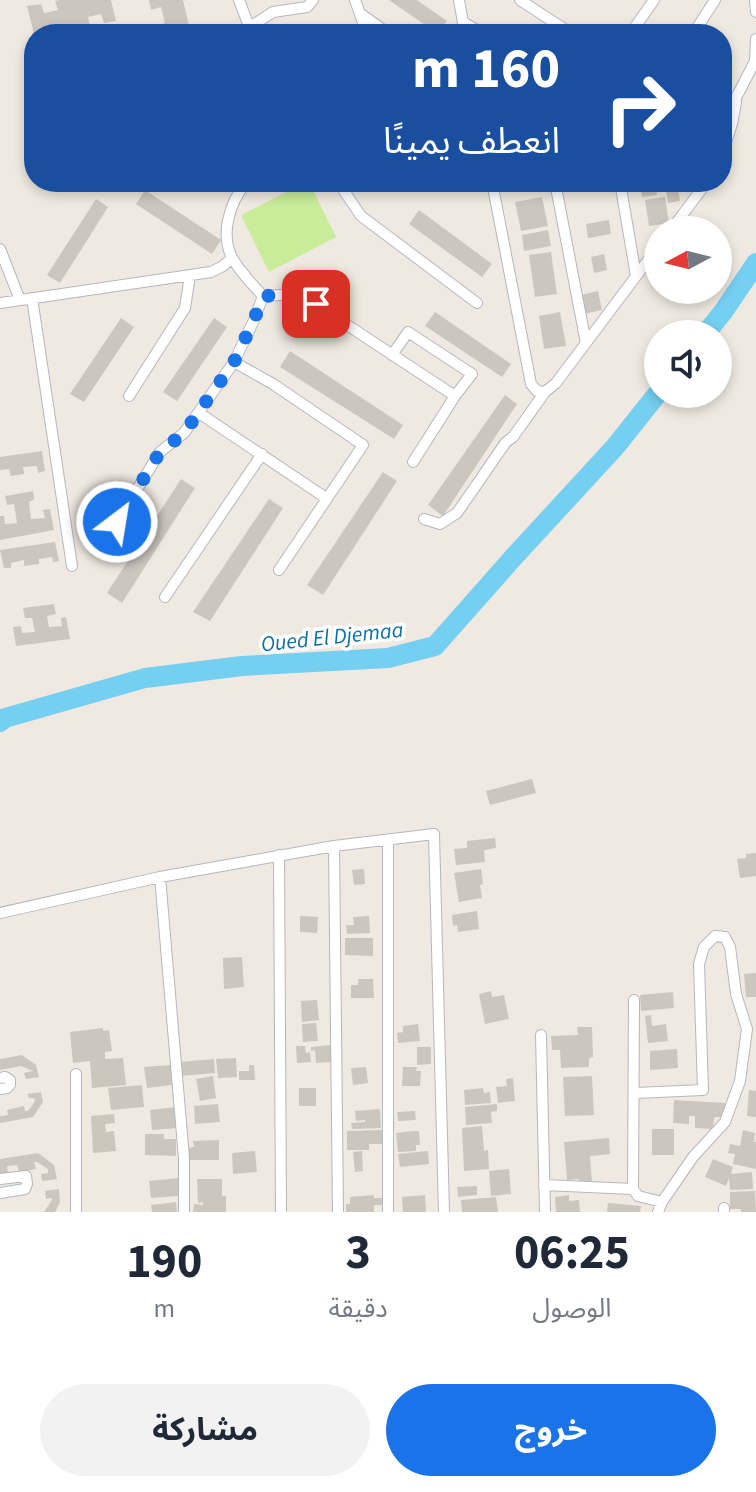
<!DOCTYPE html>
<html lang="ar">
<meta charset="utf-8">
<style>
body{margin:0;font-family:"Source Sans 3","Noto Sans Arabic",sans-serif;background:#f2f2f3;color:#1f2937;direction:rtl;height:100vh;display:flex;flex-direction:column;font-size:30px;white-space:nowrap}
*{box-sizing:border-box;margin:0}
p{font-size:26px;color:#747a83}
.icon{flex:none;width:44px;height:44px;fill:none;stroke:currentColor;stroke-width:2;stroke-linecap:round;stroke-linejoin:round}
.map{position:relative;height:1212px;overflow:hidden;direction:ltr}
.details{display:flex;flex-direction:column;background:#fff;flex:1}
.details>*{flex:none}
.guide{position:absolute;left:24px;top:24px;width:708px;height:168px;border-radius:32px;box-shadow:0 4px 12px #0003;direction:rtl;background:#1a4fa0;color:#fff;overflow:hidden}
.needle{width:52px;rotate:263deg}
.buttons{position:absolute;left:644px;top:216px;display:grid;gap:16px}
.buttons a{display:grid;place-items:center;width:88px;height:88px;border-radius:50%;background:#fff;box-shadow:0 4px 12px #0003;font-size:40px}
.pin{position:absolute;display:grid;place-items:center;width:68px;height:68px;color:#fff;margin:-34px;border-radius:16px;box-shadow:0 4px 12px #0006}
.me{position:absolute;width:88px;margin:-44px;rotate:31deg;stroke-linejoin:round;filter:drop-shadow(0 0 6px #0008)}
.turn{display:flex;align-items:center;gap:28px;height:168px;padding:0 40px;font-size:36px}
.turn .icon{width:104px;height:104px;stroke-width:2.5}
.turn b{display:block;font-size:56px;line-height:68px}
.eta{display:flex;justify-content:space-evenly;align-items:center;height:136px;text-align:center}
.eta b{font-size:48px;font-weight:700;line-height:56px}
.button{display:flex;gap:16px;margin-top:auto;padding:16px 40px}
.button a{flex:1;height:92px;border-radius:48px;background:#1a73e8;color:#fff;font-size:32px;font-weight:700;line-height:92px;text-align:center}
.button a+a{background:#f2f2f3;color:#1f2937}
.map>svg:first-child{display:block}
.pitch{fill:#c9ec9a}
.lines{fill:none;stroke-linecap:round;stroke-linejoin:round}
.river{stroke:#75cff0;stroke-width:20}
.building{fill:#cbc7bf}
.street-casing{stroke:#b4b7c1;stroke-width:12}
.street{stroke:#fff;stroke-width:10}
.route{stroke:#1a73e8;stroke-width:14;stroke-dasharray:0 25.2}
.labels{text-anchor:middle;stroke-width:7;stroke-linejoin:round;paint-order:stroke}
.water-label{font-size:22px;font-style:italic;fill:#0d6fa3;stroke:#fff}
</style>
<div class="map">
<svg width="756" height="1212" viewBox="0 0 756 1212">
<rect width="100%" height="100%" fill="#efe9e1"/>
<path class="pitch" d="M306 182H309L336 237 269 272 241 215Z"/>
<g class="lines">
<path class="river" d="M705 334 723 312 756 263
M0 722 5 718 145 678 242 666 388 658 435 646 511 560 615 447 658 393"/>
</g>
<path class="building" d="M60 0H111L116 21 104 23 101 14 88 17 90 26 57 34H34L27 6 41 4 44 13 58 10 55 1Z
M149 0H183L191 34H157L155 26 165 23 161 7 151 10Z
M389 0H417L447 21 438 34Z
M640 182H655L657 195 642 197Z
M665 182H677L680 201 668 203Z
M145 190 221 240 212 254 136 204Z
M542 197 548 226 521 231 515 202Z
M665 197 669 223 649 226 645 200Z
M96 199 108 207 60 283 47 275Z
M419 210 492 264 482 277 409 224Z
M609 220 611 234 588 238 586 224Z
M548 230 551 246 524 251 522 235Z
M551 252 557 294 535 297 529 255Z
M604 254 607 270 594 273 591 257Z
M598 291 602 310 584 314 581 295Z
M435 312 511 364 502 377 425 326Z
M560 312 566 346 544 349 539 316Z
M121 318 134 327 84 402 70 394Z
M214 318 227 327 177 401 163 392Z
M290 351 403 425 394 439 280 367Z
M505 395 517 404 443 516 428 505Z
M42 451 45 471 38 473 37 466 23 467 24 474 11 476 9 469 0 470V457Z
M383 472 397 481 323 595 307 585Z
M181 479 195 488 122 603 107 593Z
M33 491 34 499 29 502 31 519 45 518 43 510 50 509 54 530 0 540V516H4L5 524 17 523 14 504 7 505 5 496Z
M269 499 283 508 210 621 193 612Z
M55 542 59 561 53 562 52 557 39 559V564L24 566V560L11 563V568H4L0 550Z
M54 604 56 614 47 616 49 627 62 626 61 618 66 617 70 639 16 646 13 627 21 626 22 633 35 632 32 618H25L23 608Z
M532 779 536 793 490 805 486 791Z
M495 838 496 848 484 850 485 862 456 865 454 849 467 848V841Z
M756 853V876L740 878 737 859 746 858V854Z
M364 869 365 884 354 885 352 870Z
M481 869 483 884 480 885 482 898 459 902 454 873Z
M477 911 479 929 458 932 457 925 453 926 452 915Z
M300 916 318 917 317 933 300 932Z
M369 916 370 933 347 934 346 925H354L353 917Z
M345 938H373V956L345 955Z
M242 957 244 987 224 989 223 958Z
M756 973V997H746L744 974Z
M358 979H373L374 998H351V985H358Z
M491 991 492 997 504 995 509 1019 485 1024 479 994Z
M673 992 674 1008 641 1011 640 995Z
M317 1000 319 1020 302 1022 301 1001Z
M651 1015 652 1026 666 1024 668 1041 648 1043 645 1016Z
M316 1023 318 1041 303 1042 302 1024Z
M418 1024 420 1041 398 1043 397 1033 403 1032V1026Z
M577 1027H592L593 1057 589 1058V1067L561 1068 560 1050H552L551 1036 578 1035Z
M103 1028V1031L109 1030 112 1051 105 1052V1059L123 1058 126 1085 92 1088 90 1061 73 1063 70 1032Z
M330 1045 332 1062 316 1063 315 1050 311 1051V1047Z
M296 1046H305L306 1053 310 1052 311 1062 297 1063Z
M417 1047H431V1064L417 1065Z
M677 1049 678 1068 650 1070V1051Z
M22 1055 36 1065 39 1077 26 1079 24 1073 33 1071 21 1066 0 1070V1059Z
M236 1058 237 1077 218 1078 216 1059Z
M214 1059 215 1073 181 1076 180 1062Z
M171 1065 172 1085 147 1088 144 1067Z
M249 1065H254L255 1080H239V1071H249Z
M366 1067 368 1083 353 1085 351 1068Z
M403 1067H417L416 1071H421L420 1086H402Z
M213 1076 216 1098 200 1101 196 1079Z
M592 1076 594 1115 565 1116 563 1077Z
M513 1078 515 1101 498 1103 496 1087 507 1086 506 1079Z
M142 1085 144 1107 111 1110 108 1088Z
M299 1088H316V1106H299Z
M483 1088 484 1093 490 1092 491 1103 465 1105 464 1090Z
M749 1090 756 1091V1117L747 1116Z
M41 1092 43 1102 33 1117 0 1123V1116L8 1115 7 1110 24 1106 25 1111H28L35 1101 34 1098H29L27 1094Z
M674 1100 725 1103 724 1117H714L713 1129 695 1128V1116H689V1124L673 1123Z
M218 1104 220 1122 195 1124 194 1106Z
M497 1104V1111L491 1112 492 1123 466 1125 465 1107Z
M176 1107 178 1128 152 1130 150 1110Z
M380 1109 381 1128 352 1129 351 1123 365 1122V1120L356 1121 355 1111Z
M415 1111 416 1120 398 1121 397 1112Z
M114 1114 115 1123 105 1124 106 1132 114 1131 116 1151 93 1153 91 1116Z
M482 1126 484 1151 488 1150 489 1169 464 1171 462 1128Z
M652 1129H674V1155H652Z
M383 1130V1144H369V1150H347V1131Z
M743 1130 755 1133 754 1142H756V1169L733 1164 735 1154 728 1153 730 1144 740 1146Z
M413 1131H419L420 1145H416V1151L398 1152 396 1133Z
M145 1134H164V1139H176V1156L145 1155Z
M609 1138 610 1154 590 1156 592 1182 579 1183V1179L567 1180 564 1142Z
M219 1140V1160H188V1148L194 1147 193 1141Z
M255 1151 257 1172 233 1174 232 1153Z
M362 1151 363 1171 355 1172 353 1152Z
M428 1151 429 1164 400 1167 398 1154Z
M38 1153 54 1165 57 1179 42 1181 41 1174 48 1173V1169L37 1162H34L36 1169 19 1172 17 1165 7 1166 8 1173 0 1174V1159Z
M713 1159 733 1167 731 1174 752 1172 753 1189 730 1190 729 1178 726 1186 705 1177Z
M509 1169 511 1194 491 1196 489 1171Z
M178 1178 179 1196 151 1198 149 1181Z
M197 1179H222V1196H226V1212H193L194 1204 203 1205V1202L198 1203Z
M477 1186V1195L458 1197 457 1187Z
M59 1189 60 1202 55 1212H44L52 1200V1198L46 1199 45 1191Z
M755 1191 756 1212H741V1209H730V1192Z
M374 1195V1198H383V1205H374V1212H346V1204H350V1197Z
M425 1195 426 1212H403L402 1197Z
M569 1195V1201L579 1200 580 1212H556L555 1197Z
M496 1197 498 1212H462L461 1200Z
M176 1202 177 1212H152L151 1205Z
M608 1203 641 1206 640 1212H607Z"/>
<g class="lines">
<g class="street-casing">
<path id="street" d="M239 0 252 34
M355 0 367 34
M459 0 465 34
M520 0 572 34
M755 0 756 12
M361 14 389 34
M463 22 483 34
M250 27 273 12 307 7 313 0
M630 34 654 0
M693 34 715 0
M722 119 737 96 755 61 756 39
M722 155 732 124 736 102
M247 182C229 202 219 237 234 261 242 274 253 285 263 296L300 294 455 396 413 462
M338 182 361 216 477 303
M492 182 531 384 537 391 545 392 556 383 658 247
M555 182 586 343
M620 182 636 276
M492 184 512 182
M671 230 707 182
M0 249 20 300
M32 298 72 566
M0 303 211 272 223 266 232 258
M392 355 408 332 472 374 455 396
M234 362 273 384 363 445 279 570
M129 396 185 308 190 275
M199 413 326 498
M424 519 440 524 457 513 506 442 513 437 545 392
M103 545 160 452 184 433 234 362 254 320 263 296
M165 597 262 454
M388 840V1212
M334 846 338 1212
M279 855 281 1212
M160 877 184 1158V1212
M0 913 160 877 334 846 434 834 444 1212
M541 1035 545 1212
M76 1074V1212
M0 1078 5 1077 10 1080V1085L7 1088 0 1089
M635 1093 703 1090 699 964 704 947 715 936 725 937 730 947 736 994 747 1029 740 1081 725 1122 693 1157 662 1202 658 1212
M0 1179 26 1176 27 1184 25 1189 0 1193
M544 1185 633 1189 634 1000
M633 1189 638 1196 662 1202
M724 1212V1208"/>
</g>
<use href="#street" class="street"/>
</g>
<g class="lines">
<path class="route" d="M117 522 160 452 184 433 234 362 254 320 263 296 300 294 316 304"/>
</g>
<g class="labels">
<g class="water-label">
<text transform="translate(332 636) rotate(-6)" y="8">Oued El Djemaa</text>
</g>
</g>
</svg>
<div class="buttons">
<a><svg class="needle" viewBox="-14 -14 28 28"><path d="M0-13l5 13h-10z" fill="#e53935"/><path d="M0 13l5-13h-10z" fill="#747a83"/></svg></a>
<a><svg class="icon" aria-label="sound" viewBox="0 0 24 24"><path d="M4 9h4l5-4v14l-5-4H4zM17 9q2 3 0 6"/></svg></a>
</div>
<div class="pin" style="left:316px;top:304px;background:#d93025"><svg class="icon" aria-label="arrive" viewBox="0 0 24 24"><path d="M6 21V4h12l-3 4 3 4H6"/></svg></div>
<svg class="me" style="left:117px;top:522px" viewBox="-20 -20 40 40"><circle r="17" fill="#1a73e8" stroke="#fff" stroke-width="3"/><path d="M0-11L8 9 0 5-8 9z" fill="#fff"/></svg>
<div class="guide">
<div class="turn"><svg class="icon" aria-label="right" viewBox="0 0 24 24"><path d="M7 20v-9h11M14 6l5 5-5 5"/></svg><div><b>160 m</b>انعطف يمينًا</div></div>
</div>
</div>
<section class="details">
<div class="eta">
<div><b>06:25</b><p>الوصول</p></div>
<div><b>3</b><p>دقيقة</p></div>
<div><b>190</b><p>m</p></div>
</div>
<div class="button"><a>خروج</a><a>مشاركة</a></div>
</section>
